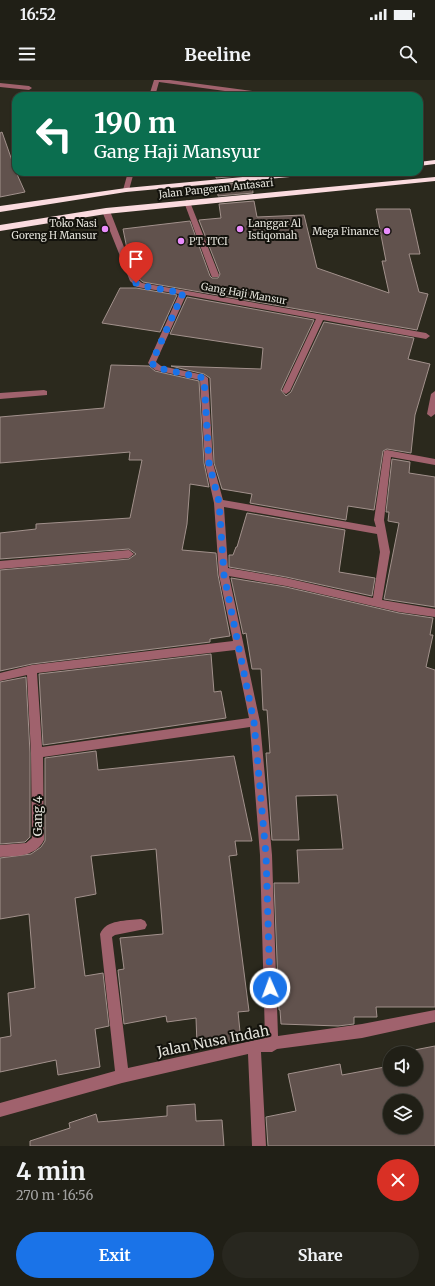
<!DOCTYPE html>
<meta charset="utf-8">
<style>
body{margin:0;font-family:Merriweather,serif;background:#28271f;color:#f1f3f6;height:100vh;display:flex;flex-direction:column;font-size:15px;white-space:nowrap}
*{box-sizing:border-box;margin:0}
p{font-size:13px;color:#a2a2a1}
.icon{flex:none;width:22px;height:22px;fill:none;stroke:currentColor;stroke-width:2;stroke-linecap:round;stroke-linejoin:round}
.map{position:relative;height:1066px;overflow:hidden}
.drawer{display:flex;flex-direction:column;background:#201f16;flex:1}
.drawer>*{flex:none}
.top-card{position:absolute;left:12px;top:12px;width:411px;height:84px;border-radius:12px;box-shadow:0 1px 3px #0004,0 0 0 1px #3d3d35;background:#0b6e4f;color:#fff;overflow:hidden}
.buttons{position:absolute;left:383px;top:966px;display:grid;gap:8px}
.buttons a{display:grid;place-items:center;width:40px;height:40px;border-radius:50%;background:#201f16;box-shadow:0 1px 3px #0004,0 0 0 1px #3d3d35;font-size:20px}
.pin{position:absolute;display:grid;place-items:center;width:34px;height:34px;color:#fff;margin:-41px -17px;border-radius:50% 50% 50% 0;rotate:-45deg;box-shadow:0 0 4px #0007}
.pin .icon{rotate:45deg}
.me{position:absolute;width:44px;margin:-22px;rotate:358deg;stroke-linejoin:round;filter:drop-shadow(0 0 3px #0008)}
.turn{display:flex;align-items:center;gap:14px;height:84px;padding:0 16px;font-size:18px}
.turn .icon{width:52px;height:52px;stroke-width:2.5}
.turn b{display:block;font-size:28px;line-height:34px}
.round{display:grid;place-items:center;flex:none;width:42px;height:42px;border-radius:21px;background:#28271f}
.headline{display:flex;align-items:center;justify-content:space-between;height:68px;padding:0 16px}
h1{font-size:24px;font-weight:700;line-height:30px}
.button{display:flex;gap:8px;margin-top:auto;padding:8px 16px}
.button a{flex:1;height:46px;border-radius:24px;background:#1a73e8;color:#fff;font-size:16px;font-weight:700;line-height:46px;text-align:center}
.button a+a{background:#28271f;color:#f1f3f6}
.status{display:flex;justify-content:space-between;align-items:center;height:28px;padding:0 20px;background:#201f16;direction:ltr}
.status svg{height:11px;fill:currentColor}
header{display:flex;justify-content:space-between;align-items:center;height:52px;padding:0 16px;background:#201f16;font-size:18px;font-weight:700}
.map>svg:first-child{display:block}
.building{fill:#61524d;stroke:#a2918c;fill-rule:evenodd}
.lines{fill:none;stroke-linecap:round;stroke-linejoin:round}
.minor{fill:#a0626d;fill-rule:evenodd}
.highway{fill:#fbdbdf;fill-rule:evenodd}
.route{stroke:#1a73e8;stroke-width:7;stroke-dasharray:0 12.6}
.poi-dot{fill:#ea8dfd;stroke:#13120c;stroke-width:1.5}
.labels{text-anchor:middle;stroke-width:4;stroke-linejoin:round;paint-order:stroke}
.far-street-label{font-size:10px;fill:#e2e1d9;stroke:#13120c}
.far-poi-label{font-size:10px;fill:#e2e1d9;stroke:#13120c;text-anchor:end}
.street-label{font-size:12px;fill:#e2e1d9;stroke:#13120c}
.near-street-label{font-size:14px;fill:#e2e1d9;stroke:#13120c}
</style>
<div class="status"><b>16:52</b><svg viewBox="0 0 49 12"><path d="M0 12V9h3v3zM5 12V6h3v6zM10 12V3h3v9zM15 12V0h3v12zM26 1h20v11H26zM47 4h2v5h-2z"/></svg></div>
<header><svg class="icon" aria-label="menu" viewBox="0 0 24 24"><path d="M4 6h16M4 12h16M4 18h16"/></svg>Beeline<svg class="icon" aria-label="search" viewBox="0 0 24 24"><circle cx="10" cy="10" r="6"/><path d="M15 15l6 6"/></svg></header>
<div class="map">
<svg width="435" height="1066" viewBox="0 0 435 1066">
<rect width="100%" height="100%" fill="#2b291d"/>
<path class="building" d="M2 52 16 92 25 112 0 117V53Z
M216 92H250V95L216 98Z
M252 102 253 113 218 116 217 105Z
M254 121 257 137 304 135 317 188 389 213 382 181H386L376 129H410L420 174H409L419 212 428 214 417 250 143 202 137 197 128 174 123 149 190 141 210 196 212 198H218L220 194 199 140 221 138 219 124Z
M120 208H136L177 215 160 252 102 243Z
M187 217 314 240 281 310 286 316 291 312 324 242 414 258 408 279 430 284 415 335 411 373 387 369 383 371 374 430 348 426 346 440 250 423 252 414 222 409 214 383 210 298 204 294 171 286 261 289 263 268 170 254Z
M111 285 149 286 155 291 199 301 204 383 209 407 190 404 187 444 182 470 216 473 218 495 230 556 210 559V562L32 584 0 591V490L129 479 136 474 129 469 0 479V453L36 449V444L130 438 142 380H129L130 372 0 383V337L104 328Z
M392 379 410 382 409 393 435 397V527L384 519 399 443 388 441 389 432H386Z
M247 433 345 450 339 492 375 498 372 516 286 497 229 487V475H233L236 467H237Z
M231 498 286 507 399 533 433 538 430 555H433L426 587 435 590V927H376L377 937H354V944L338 946 281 944 280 930H279L274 803H299L297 770 343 769 337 715 296 716 299 760H272L266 673H270L267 630H263L261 589H252L246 553 243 554Z
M211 574 214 612 221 611 226 638 43 665 39 594Z
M26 597 30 673V757L25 762 0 764V602Z
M96 671 98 690 234 676 252 761H235L237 775 229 776 249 931 238 932 241 961 197 965 196 938 167 942 166 936 124 944 118 890 124 889 120 858 163 854 156 769 91 776 96 814 75 818 85 896 103 893 109 946 95 949 100 987 58 995 56 980 0 992V958L11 956 8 913 35 908 29 834 0 839V778L31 774 41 767 45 761V678Z
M435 966V1066H268L266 1037 296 1031 288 994 340 984 342 995 390 986V999H416V973L404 972ZM390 1021H416V1047H390Z
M195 1024 196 1041 222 1040 224 1066H30V1061L70 1048 69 1043 96 1034 98 1042 167 1036V1026Z"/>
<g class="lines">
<path class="minor" d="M154 0H170L275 14 278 16H261L159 2 155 16H149Z
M0 3 29 6 32 8 29 10 0 7Z
M128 92H134L129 110 126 112 123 110Z
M187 120 190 122 219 195 218 197H212L211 195 184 122Z
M106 129 110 131 136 198 142 203 426 253 430 256 426 259 323 240 290 311 286 314 282 311 316 239 186 215 156 282 161 286 204 295 208 298 213 383 223 420 376 447 374 440 384 371 387 370 435 379V385L391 377 384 440 390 472 382 520 435 529V537L399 532 286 506 229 496 260 642 272 775 278 956 362 944 435 930V942L362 958 277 969 272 972H261L266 1066H252L248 974 122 1003 0 1037V1023L115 991 100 854C106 839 127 841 141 839L145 841 147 845 145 849 115 855 112 857 128 988 265 958 260 775 250 647 43 677 44 760C36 777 16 776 0 777V765L26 763 32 758 31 673 27 595 0 601V593L32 585 233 561 219 495 214 423 205 383 200 300 155 290 148 283 179 214 137 207 130 201 102 131ZM224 427 377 454 380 472 373 518 286 498 228 488ZM235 570 249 638 42 667 37 593Z
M44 310 47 311V315L0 319V313Z
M435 311V334L431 337 427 334 431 314Z
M129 470 134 474 129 478 0 489V481Z"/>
<path class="highway" d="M435 80V84L419 86V82Z
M296 92H327L323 94 126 112 0 132V126L126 108Z
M435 97V101L106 134 0 151V145L106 128Z"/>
</g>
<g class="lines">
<path class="route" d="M136 203 143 206 183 213 153 280V285L158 288 204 298 209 383 219 422 224 495 254 642 266 775 270 908"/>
</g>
<g class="poi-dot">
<circle cx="105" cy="149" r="4"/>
<circle cx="240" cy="149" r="4"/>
<circle cx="387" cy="151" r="4"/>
<circle cx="181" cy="161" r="4"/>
</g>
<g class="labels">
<g class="far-street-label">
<text transform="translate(216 108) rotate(-6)" y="4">Jalan Pangeran Antasari</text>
<text transform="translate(244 213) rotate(10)" y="4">Gang Haji Mansur</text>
</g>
<g class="far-poi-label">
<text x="97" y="147">Toko Nasi<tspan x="97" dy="12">Goreng H Mansur</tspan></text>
<text x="248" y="147" text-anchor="start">Langgar Al<tspan x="248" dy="12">Istiqomah</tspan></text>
<text x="379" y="155">Mega Finance</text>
<text x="189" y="165" text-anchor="start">PT. ITCI</text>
</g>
<g class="street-label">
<text transform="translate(38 736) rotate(-90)" y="4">Gang 4</text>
</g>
<g class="near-street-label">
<text transform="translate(213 961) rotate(-11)" y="5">Jalan Nusa Indah</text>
</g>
</g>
</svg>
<div class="buttons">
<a><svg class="icon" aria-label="sound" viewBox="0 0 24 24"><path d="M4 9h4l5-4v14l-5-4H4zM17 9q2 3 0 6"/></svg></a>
<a><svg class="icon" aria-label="layers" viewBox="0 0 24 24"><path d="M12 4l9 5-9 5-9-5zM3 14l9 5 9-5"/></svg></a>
</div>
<div class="pin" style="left:136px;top:203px;background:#d93025"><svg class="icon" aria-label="arrive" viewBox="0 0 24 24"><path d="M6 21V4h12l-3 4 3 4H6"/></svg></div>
<svg class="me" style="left:270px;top:908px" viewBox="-20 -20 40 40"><circle r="17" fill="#1a73e8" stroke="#fff" stroke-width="3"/><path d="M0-11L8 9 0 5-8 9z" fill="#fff"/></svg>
<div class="top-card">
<div class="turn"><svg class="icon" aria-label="left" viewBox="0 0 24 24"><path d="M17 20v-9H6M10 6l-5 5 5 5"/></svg><div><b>190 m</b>Gang Haji Mansyur</div></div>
</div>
</div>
<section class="drawer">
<div class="headline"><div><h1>4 min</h1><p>270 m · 16:56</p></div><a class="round" style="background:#d93025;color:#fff"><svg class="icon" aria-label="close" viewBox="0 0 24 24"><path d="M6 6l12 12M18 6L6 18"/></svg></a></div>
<div class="button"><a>Exit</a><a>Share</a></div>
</section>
